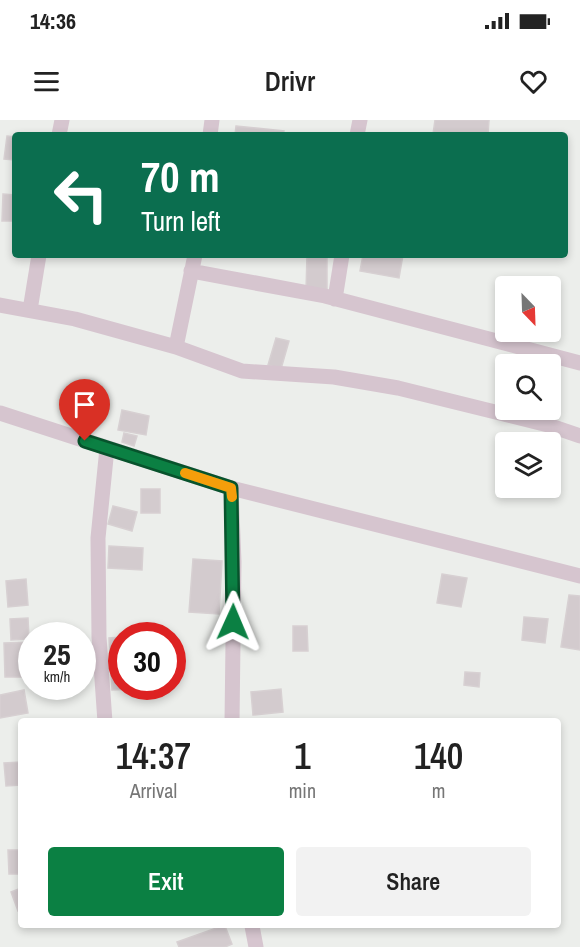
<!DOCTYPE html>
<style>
body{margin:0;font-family:"Archivo Narrow",sans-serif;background:#f2f2f2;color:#222;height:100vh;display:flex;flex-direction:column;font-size:22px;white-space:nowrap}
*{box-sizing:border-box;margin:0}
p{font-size:20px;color:#767676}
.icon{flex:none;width:33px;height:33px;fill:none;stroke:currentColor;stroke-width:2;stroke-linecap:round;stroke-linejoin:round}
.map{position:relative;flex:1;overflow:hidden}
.sheet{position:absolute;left:18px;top:598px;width:543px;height:210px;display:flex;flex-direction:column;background:#fff;border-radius:6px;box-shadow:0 3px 9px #0003}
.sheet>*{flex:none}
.top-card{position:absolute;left:12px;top:12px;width:556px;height:126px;border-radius:6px;box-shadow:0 3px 9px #0003;background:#0b6e4f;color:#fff;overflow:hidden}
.needle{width:39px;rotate:157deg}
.controls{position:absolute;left:495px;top:156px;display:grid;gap:12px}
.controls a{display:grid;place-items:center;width:66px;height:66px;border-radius:6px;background:#fff;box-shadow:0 3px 9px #0003;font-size:30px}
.speed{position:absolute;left:18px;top:502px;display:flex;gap:12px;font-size:30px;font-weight:700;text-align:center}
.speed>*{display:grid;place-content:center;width:78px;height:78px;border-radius:50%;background:#fff;box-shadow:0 3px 9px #0003;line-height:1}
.speed small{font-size:15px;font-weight:400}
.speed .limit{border:9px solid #d22;background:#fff;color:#111}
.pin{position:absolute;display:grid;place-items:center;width:51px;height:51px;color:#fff;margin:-62px -26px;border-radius:50% 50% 50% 0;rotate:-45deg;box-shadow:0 0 6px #0007}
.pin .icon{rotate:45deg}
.me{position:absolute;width:66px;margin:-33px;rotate:1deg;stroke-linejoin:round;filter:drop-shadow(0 0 4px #0008)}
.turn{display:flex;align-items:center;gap:21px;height:126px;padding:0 30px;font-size:27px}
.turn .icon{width:78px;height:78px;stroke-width:2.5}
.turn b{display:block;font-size:42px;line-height:51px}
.eta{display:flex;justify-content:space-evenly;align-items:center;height:102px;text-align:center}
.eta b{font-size:36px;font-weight:600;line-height:42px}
.action{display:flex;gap:12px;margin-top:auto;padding:12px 30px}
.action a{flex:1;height:69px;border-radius:6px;background:#0b8043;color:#fff;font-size:24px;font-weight:600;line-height:69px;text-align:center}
.action a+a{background:#f2f2f2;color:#222}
.status{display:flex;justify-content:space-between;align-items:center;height:42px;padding:0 30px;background:#fff;direction:ltr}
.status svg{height:16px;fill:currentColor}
header{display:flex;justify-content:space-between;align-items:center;height:78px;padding:0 30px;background:#fff;font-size:27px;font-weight:600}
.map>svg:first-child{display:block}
.building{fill:#d3cbce;stroke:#d7d0d2;stroke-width:1.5}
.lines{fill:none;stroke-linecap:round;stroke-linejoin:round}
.minor{stroke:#d6c5cf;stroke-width:15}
.route-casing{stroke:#07532c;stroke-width:15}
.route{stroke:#0b8043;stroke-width:10}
.slow{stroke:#f59e0b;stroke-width:10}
</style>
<div class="status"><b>14:36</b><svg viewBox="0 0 49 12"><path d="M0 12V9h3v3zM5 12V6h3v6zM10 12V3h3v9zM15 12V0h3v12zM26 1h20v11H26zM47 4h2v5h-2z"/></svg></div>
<header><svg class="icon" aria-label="menu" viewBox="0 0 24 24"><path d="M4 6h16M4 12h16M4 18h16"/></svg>Drivr<svg class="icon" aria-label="heart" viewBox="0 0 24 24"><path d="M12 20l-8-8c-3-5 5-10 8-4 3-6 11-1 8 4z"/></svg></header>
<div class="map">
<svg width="580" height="827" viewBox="0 0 580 827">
<rect width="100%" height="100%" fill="#eceeeb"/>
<path class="building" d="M435 0H489L488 15 433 14Z
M236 6 284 11 283 15H235Z
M7 16 15 17V40L4 39Z
M3 74 15 75V101H2Z
M307 135H327V171H306Z
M363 135H403L399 158 360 151Z
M276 218 289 221 281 249 268 245Z
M122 290 149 296 146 315 118 310Z
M124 313 137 316 134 326 122 322Z
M141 369H160V393H141Z
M113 386 137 392 132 411 108 404Z
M109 426 143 428 142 450 108 448Z
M193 439 222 441 219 494 189 492Z
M442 454 467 458 461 487 437 483Z
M26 459 28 485 8 487 6 461Z
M569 475 580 476V530L561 527Z
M524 497 548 499 545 523 522 520Z
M28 498 29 519 11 520 10 499Z
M293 506H307L308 531H293Z
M122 517V567L137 569 112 570 109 518Z
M32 522V557H5L4 523Z
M465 552 480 553 479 567 464 565Z
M281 569 283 592 253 595 251 572Z
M24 570 28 593 0 598V575Z
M21 642V665L6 666 4 643Z
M8 730H21V754H9Z
M21 768V790L18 791 11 772Z
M222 806H225L232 824 225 827H179L177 822Z"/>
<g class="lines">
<path class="minor" d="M59 15 62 0
M210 15 212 0
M357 15 360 0
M191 151 325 176 580 243
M335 179 342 135
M0 185 75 199 176 227 195 135
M30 190 39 135
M176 227 242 251 334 257 398 268 548 305 580 316
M0 293 231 368 580 456
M231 368 234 442 232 602
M105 602 99 517 98 418 107 328
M252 806 256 827"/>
</g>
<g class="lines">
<g class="route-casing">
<path id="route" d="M85 321 231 368 233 502"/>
</g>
<use href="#route" class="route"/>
<path class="slow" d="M185 353 231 368 232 377"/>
</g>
</svg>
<div class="controls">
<a><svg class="needle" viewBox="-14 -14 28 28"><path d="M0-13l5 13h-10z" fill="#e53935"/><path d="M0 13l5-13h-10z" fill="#767676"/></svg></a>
<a><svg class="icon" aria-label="search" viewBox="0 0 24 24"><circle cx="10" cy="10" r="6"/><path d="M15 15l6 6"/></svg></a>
<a><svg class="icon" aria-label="layers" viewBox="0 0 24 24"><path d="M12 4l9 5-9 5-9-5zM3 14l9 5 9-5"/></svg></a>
</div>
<div class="speed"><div>25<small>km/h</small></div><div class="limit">30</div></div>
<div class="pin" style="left:85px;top:321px;background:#d93025"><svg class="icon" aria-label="arrive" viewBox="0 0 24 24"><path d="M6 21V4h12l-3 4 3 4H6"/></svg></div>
<svg class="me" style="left:233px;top:502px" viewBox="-20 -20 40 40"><path d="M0-17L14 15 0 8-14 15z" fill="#0b8043" stroke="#fff" stroke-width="4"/></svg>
<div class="top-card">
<div class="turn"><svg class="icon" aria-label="left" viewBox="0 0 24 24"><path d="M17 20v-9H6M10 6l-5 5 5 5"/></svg><div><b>70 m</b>Turn left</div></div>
</div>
<section class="sheet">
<div class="eta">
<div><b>14:37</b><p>Arrival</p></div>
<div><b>1</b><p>min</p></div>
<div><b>140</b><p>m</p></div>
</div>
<div class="action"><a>Exit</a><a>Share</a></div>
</section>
</div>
